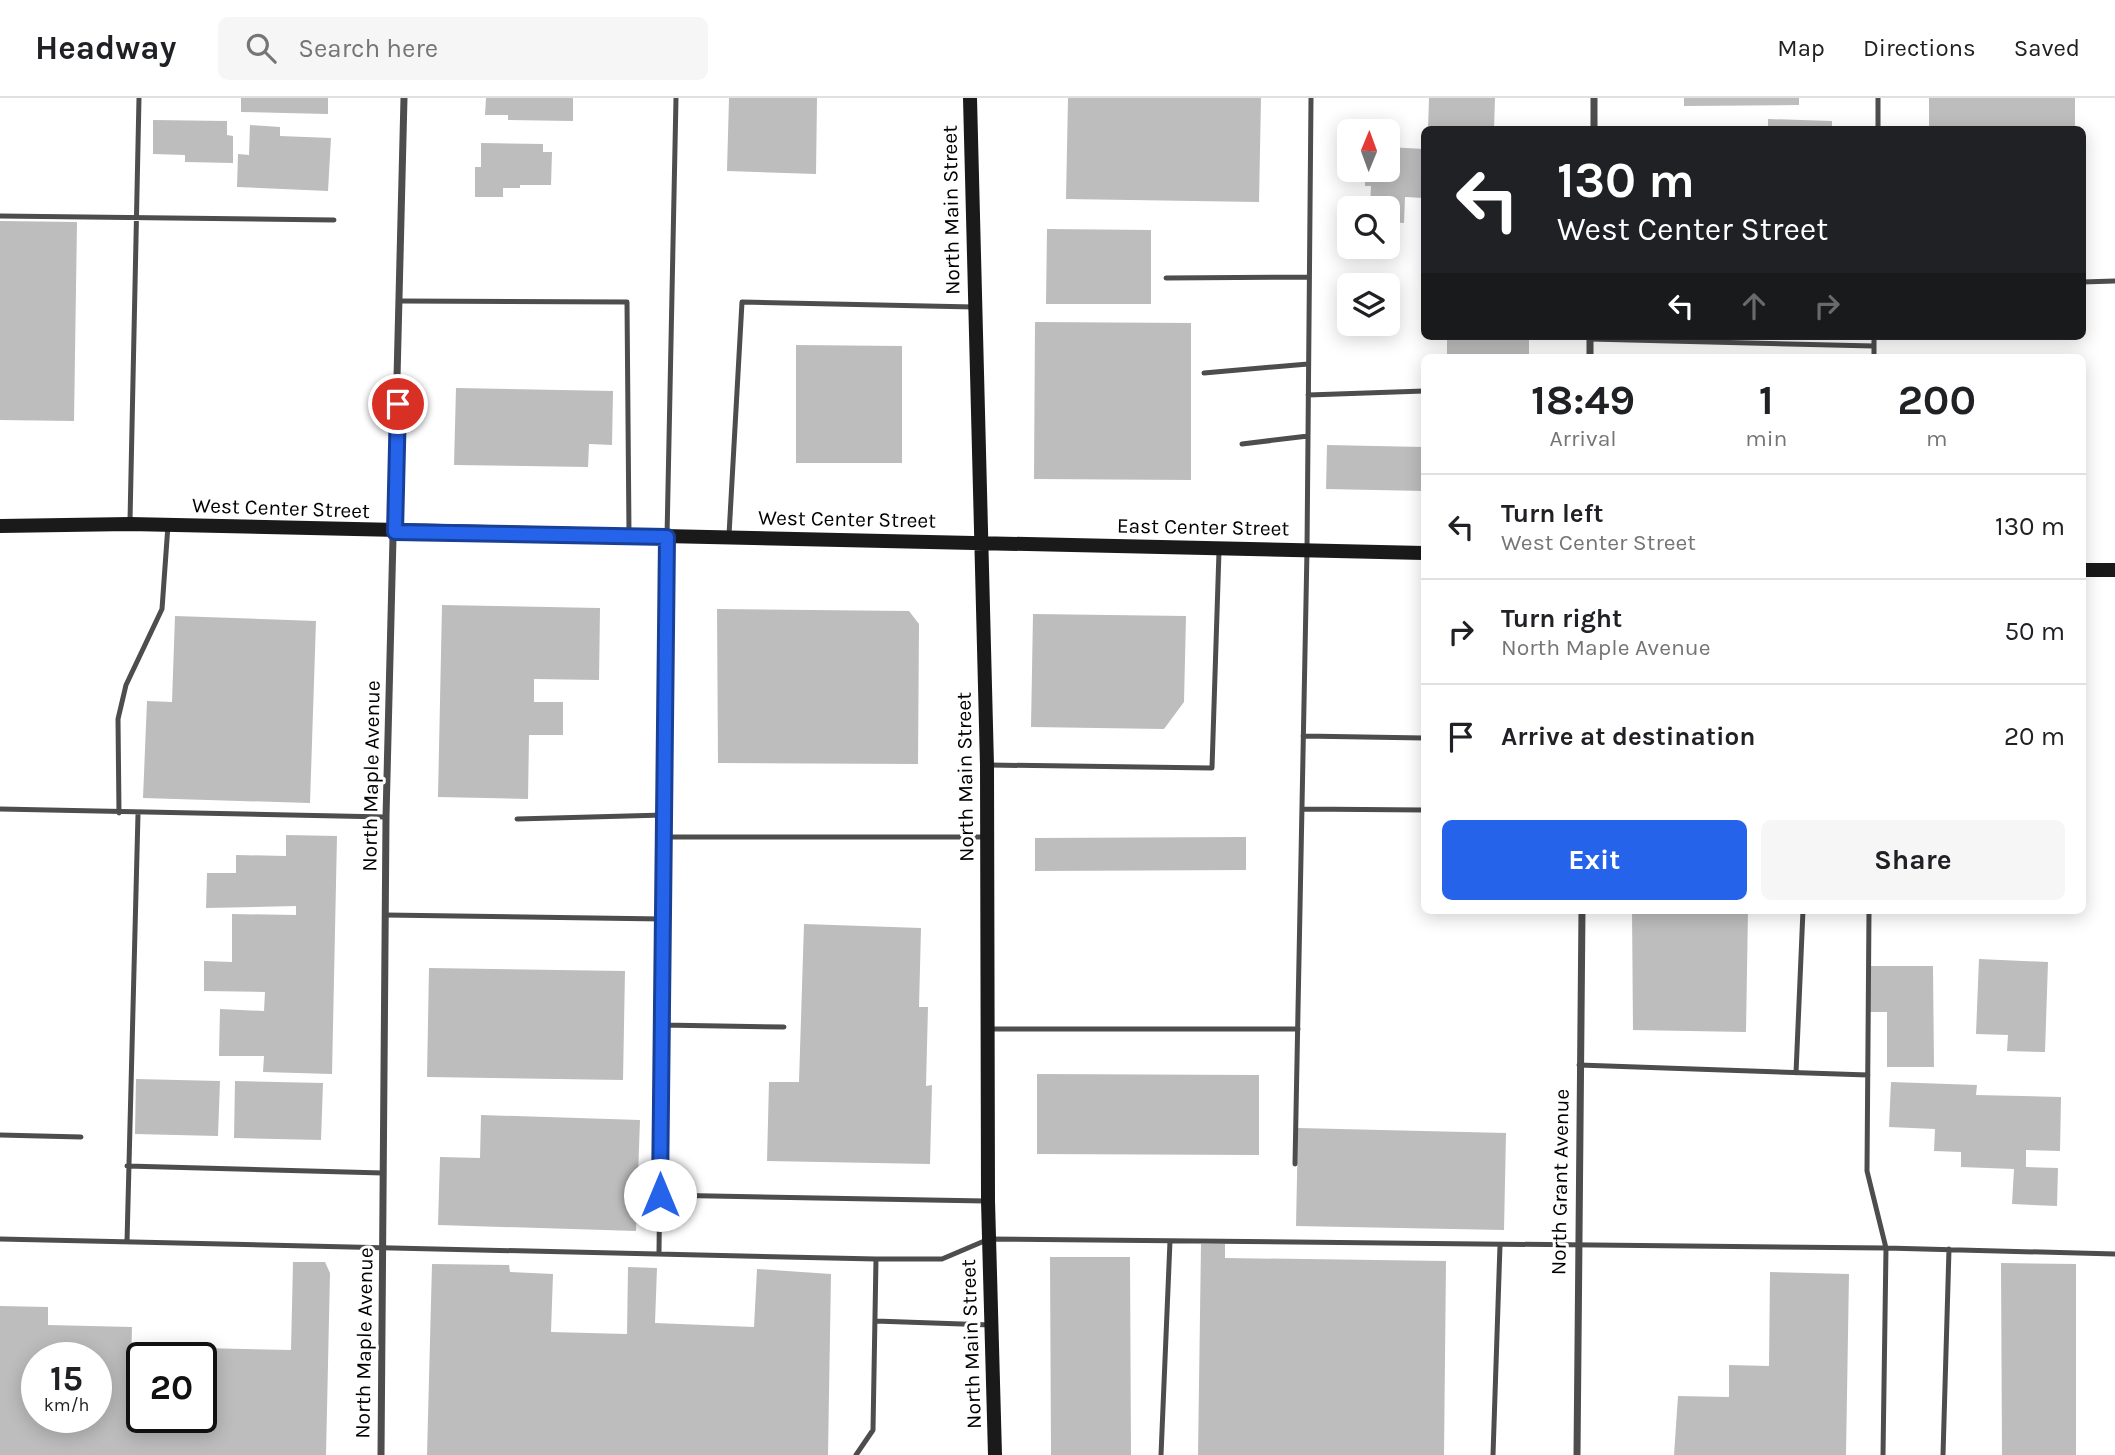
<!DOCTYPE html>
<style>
body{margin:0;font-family:Karla,sans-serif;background:#f6f6f6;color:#202124;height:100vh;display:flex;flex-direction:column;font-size:26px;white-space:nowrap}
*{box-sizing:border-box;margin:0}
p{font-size:23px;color:#757577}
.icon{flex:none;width:38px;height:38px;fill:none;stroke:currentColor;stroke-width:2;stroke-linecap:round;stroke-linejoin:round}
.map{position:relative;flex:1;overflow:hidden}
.drawer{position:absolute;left:1421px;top:256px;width:665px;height:560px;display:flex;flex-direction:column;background:#fff;border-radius:10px;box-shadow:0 4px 18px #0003}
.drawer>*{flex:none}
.banner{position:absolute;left:1421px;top:28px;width:665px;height:214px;border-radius:10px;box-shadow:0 4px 18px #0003;background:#202124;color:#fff;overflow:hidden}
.needle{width:46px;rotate:1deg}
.controls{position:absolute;left:1337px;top:21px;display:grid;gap:14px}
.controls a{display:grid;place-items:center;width:63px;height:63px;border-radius:10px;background:#fff;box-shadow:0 4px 18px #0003;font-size:35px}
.speed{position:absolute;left:21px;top:1244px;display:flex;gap:14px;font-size:35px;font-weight:700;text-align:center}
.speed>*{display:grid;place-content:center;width:91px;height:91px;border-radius:50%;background:#fff;box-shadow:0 4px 18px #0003;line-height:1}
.speed small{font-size:18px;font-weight:400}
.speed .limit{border:4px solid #111;border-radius:10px;background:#fff;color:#111}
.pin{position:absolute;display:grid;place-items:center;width:60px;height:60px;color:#fff;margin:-30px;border:4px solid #fff;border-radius:50%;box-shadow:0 2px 7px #0007}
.me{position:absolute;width:77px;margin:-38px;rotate:0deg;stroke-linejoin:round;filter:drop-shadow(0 0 5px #0008)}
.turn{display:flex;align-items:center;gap:24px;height:147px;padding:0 21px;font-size:32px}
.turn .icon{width:91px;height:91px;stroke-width:2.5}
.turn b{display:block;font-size:49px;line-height:60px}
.lanes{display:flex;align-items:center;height:66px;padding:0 21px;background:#0003;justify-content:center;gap:35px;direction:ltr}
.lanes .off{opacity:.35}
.eta{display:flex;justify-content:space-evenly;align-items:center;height:119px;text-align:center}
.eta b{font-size:42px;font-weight:700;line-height:49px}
.primary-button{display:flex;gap:14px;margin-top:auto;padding:14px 21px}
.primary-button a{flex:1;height:80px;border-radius:10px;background:#2563eb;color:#fff;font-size:28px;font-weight:700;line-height:80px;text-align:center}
.primary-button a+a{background:#f6f6f6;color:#202124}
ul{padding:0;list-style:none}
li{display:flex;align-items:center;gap:21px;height:105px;padding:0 21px;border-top:2px solid #e0e0e0}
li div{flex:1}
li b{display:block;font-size:26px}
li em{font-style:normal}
header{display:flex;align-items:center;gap:42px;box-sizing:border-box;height:98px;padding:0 35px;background:#fff;border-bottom:2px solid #e0e0e0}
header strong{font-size:33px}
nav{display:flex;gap:38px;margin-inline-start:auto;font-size:24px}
.search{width:490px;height:63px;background:#f6f6f6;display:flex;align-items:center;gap:18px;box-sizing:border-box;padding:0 24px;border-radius:10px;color:#757577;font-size:26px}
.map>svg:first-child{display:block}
.building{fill:#bdbdbd;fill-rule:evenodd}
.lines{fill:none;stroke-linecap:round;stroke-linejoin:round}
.lane{stroke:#4d4d4d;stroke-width:5}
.street{stroke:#4d4d4d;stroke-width:7}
.secondary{stroke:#1a1a1a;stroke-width:14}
.route-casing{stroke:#184099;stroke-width:18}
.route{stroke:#2563eb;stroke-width:12}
.labels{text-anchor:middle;stroke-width:6;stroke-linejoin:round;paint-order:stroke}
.street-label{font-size:21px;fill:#000;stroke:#fff}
</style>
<header>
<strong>Headway</strong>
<div class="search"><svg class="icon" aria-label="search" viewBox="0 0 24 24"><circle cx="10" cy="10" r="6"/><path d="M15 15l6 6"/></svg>Search here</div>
<nav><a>Map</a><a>Directions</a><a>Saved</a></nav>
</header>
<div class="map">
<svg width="2115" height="1357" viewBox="0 0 2115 1357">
<rect width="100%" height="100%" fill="#fff"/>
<path class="building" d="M241 0H328V16L241 14Z
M486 0H573V23L508 22V17H485Z
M729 0H817L816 76 727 73Z
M1068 0H1261L1259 104 1066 101Z
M1429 0H1495L1494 32H1428Z
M1684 0H1799V7L1684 8Z
M1929 0H2075V32H1929Z
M1768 21 1832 23V32H1768Z
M153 22 227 23V37L233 38V65L185 64V57L153 56Z
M250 27 280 29V38L331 40 328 93 237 89 238 56 249 57Z
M481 45 543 46V54H552L551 87H520V90H503V99H475V69H481Z
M1388 49 1424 51V100L1405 99 1404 125 1388 124V110H1370L1371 88H1365V72H1388Z
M0 123 77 124 74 323 0 322Z
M1047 131 1151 132V206H1046Z
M1035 224 1191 225V382L1034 381Z
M1447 239 1529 241V259H1447Z
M796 247 902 248V365H796Z
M456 290 613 293 612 347 589 346 588 369 454 367Z
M1327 347 1424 349V393L1326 391Z
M442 507 600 510 599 582 534 581V604H563V637H529L528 701 438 699Z
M717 511 909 513 919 526 918 666 718 665Z
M1033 516 1186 518 1184 604 1164 631 1031 629Z
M175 518 316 523 310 705 143 700 147 603 172 604Z
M286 737 337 738 332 976 263 974 264 958H219L220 911 264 913 265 894 204 893V863L232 864V816L296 817V808L206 810 207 775H236V757L286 758Z
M1246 739V772L1035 773V740Z
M1632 812H1748L1746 934 1633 932Z
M804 826 921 830 919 909H928L926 988 932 987 930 1066 767 1063 769 984H799Z
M1979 861 2048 864 2045 954 2007 953 2008 937 1976 936Z
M1870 868H1933L1934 969H1887V914H1870Z
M429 870 625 873 623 982 427 979Z
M1037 976 1259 977V1057L1037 1056Z
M136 981 220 983 218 1038 135 1036Z
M235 983 323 985 321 1042 234 1040Z
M1891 984 1977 987 1976 997 2061 999 2060 1053 2026 1052V1069L2058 1070 2057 1108 2012 1106 2014 1071 1961 1069V1054L1934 1053 1935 1031 1889 1029Z
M481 1017 640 1022 636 1133 438 1127 440 1059 480 1060Z
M1298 1030 1506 1035 1504 1132 1296 1128Z
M1201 1146H1225V1160L1446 1163 1444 1357H1198Z
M1050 1159H1130L1131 1357H1051Z
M293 1164H325L330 1175 326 1357H0V1208L48 1209V1227L132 1229 130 1305H142V1320H201V1250L291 1252ZM37 1260H96V1320H37Z
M2001 1165 2076 1166V1357H2002Z
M432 1166 509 1167 510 1174 553 1176 551 1234 627 1236 628 1169 657 1170 655 1225 754 1229 757 1171 831 1176 828 1357H427Z
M1770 1174 1849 1176 1846 1357H1674L1678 1298 1729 1299V1267L1769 1268Z"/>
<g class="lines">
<path class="lane" d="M1878 32V0
M0 118 334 122
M1166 180 1309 179
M2082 184 2115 183
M400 203 627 204 629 436
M1590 241 1874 248
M1874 259V238
M1204 275 1308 266
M1308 297 1424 293
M1242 346 1308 338
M130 423 139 0
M729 437 742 204 974 209
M1303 638 1424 640
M990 667 1212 670 1219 453
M0 711 386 719
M1302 711 1424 712
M119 715 118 621 126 587 162 511 168 427
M517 721 664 717
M663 739H984
M1869 812 1867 1073 1886 1150 1883 1357
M385 817 663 821
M661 927 784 929
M988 931H1298
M1579 967 1868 977
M1796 975 1803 812
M0 1037 81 1039
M1295 1066 1307 452 1311 0
M127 1068 383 1075
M660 1097 985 1103
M0 1141 876 1161H942L989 1141 1886 1150 2115 1156
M127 1144 138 716
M659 1155 667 439 676 0
M875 1223 991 1227
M856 1357 873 1332 876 1161
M1161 1357 1170 1143
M1493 1357 1500 1147
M1943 1357 1949 1151"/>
<path class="street" d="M1594 32V0
M1590 259V238
M381 1357 386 719 404 0
M1577 1357 1582 812"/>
<path class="secondary" d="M970 0 987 667 988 1103 995 1357
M0 428 130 426 1424 455
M2082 472H2115"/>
</g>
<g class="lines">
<g class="route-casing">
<path id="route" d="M398 306 395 434 667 439 660 1097"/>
</g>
<use href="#route" class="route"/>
</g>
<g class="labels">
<g class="street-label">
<text transform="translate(951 112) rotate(-91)" y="7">North Main Street</text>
<text transform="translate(281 410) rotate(2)" y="7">West Center Street</text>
<text transform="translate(847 421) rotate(1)" y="7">West Center Street</text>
<text transform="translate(1203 429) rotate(1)" y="7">East Center Street</text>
<text transform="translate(371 678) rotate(-89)" y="7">North Maple Avenue</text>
<text transform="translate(965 679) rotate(-91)" y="7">North Main Street</text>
<text transform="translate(1560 1084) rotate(-89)" y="7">North Grant Avenue</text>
<text transform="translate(364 1245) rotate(-89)" y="7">North Maple Avenue</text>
<text transform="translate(971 1246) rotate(-92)" y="7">North Main Street</text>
</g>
</g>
</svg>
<div class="controls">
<a><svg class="needle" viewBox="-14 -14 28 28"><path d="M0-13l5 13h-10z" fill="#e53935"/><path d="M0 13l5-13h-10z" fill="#757577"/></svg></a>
<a><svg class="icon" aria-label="search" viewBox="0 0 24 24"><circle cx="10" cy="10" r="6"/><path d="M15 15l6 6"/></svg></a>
<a><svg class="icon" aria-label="layers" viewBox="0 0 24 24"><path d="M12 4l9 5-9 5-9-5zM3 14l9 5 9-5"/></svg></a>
</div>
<div class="speed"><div>15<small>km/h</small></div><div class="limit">20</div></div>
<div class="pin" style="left:398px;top:306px;background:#d93025"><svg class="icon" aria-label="arrive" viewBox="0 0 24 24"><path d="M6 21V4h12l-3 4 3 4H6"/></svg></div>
<svg class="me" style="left:660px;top:1097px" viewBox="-20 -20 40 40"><circle r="19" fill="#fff"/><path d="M0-13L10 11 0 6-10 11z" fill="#2563eb"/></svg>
<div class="banner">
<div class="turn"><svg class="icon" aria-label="left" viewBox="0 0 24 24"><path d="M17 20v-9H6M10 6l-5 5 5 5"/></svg><div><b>130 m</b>West Center Street</div></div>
<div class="lanes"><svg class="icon" aria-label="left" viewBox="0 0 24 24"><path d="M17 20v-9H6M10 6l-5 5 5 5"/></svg><svg class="icon off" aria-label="ahead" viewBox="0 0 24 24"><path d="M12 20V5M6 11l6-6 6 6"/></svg><svg class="icon off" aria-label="right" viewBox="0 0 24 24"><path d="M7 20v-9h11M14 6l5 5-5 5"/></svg></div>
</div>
<section class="drawer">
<div class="eta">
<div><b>18:49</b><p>Arrival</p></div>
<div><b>1</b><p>min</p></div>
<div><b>200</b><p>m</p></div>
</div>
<ul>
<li><svg class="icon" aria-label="left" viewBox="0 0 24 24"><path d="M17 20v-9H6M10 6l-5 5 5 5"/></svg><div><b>Turn left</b><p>West Center Street</p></div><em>130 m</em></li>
<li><svg class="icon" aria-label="right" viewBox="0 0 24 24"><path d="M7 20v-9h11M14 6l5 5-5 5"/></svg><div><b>Turn right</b><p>North Maple Avenue</p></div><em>50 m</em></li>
<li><svg class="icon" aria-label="arrive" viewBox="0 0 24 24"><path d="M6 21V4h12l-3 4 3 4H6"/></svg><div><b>Arrive at destination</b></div><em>20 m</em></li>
</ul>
<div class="primary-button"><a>Exit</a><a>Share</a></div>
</section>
</div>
